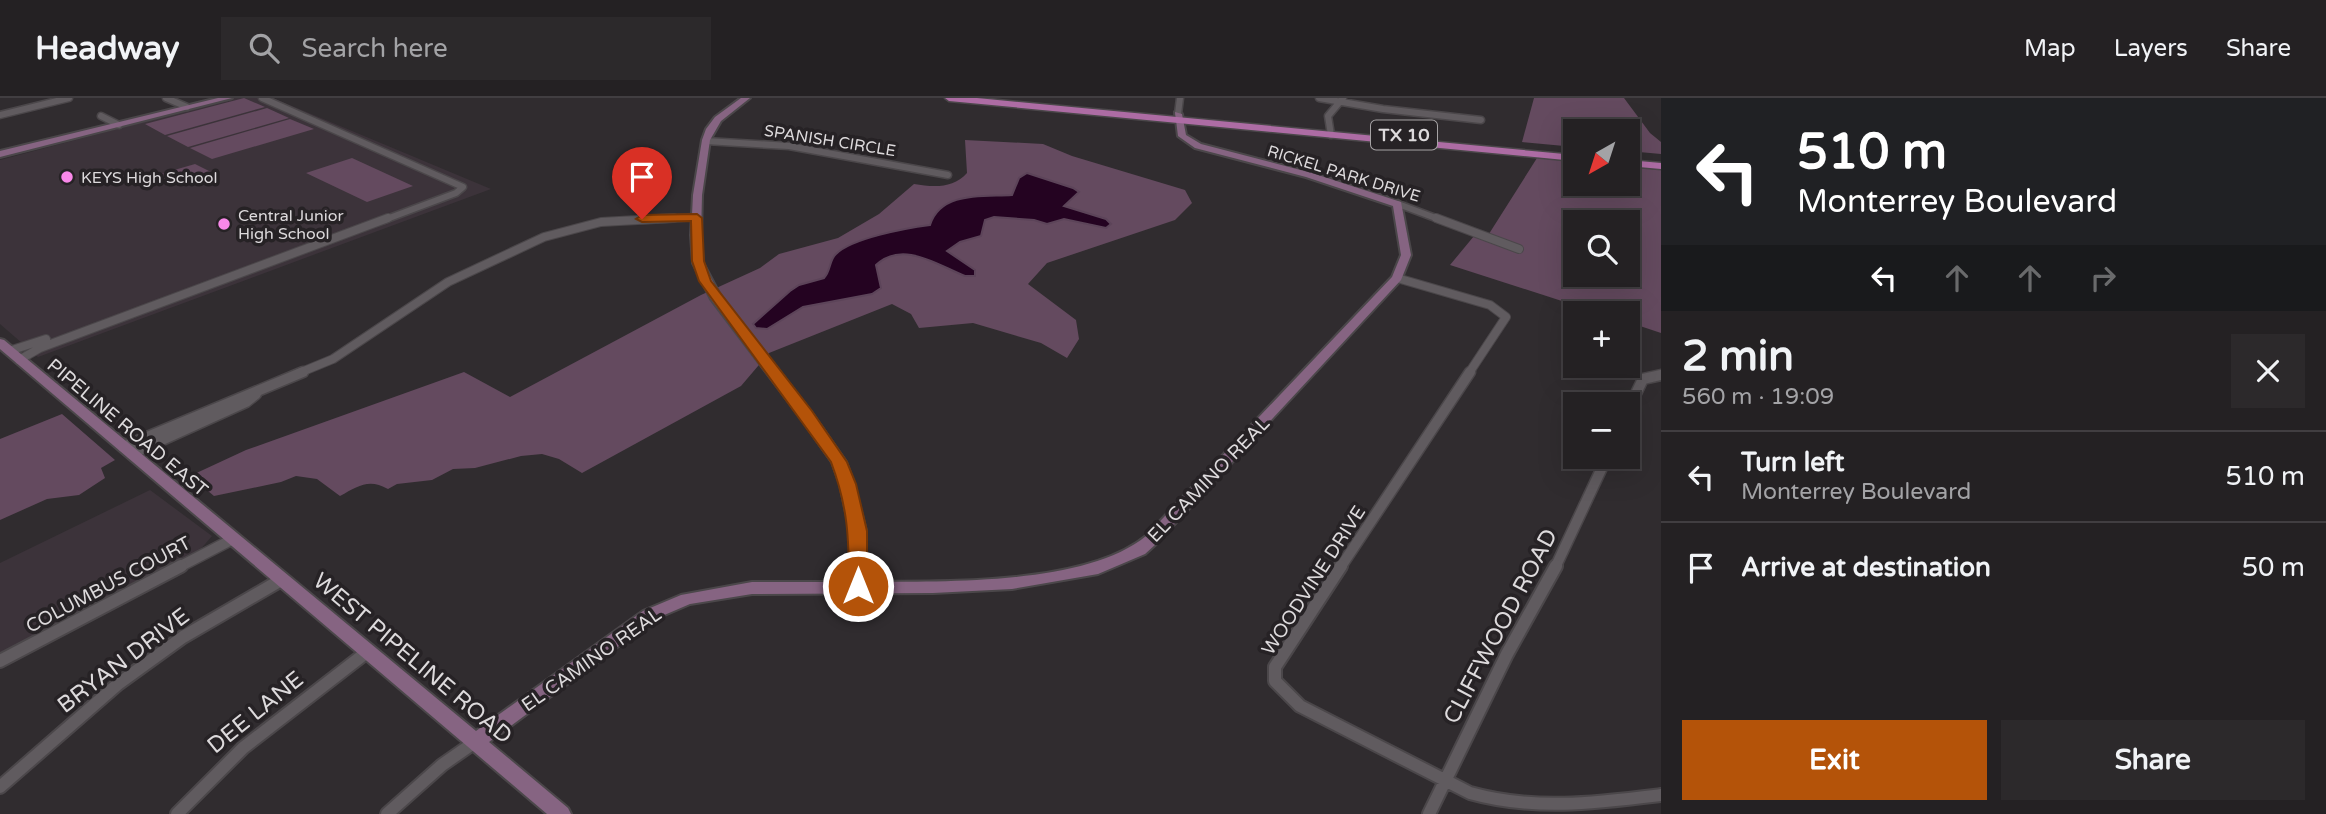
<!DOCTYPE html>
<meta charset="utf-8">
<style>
body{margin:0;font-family:"Varela Round",sans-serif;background:#2c292b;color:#f1f3f6;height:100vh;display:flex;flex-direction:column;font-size:26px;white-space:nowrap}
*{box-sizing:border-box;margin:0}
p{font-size:23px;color:#a3a3a6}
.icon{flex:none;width:38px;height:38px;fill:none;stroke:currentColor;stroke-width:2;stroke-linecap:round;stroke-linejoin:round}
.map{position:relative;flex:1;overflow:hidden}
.panel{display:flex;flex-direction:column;background:#242123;width:665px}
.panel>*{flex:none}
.top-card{background:#202124;color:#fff;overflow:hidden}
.needle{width:46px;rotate:219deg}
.controls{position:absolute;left:1563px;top:21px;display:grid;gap:14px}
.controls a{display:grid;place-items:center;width:77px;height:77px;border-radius:0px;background:#242123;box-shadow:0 7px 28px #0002,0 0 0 2px #413e41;font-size:35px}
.pin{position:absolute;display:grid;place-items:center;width:60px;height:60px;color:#fff;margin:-72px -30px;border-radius:50% 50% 50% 0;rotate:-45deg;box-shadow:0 0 7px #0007}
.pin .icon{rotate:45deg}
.me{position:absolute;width:77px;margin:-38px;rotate:0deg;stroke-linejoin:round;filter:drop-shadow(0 0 5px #0008)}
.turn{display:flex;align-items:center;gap:24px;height:147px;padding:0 21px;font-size:32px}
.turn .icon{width:91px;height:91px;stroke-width:2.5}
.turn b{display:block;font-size:49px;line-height:60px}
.lanes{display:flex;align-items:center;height:66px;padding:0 21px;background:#0003;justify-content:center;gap:35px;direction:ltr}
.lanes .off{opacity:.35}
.round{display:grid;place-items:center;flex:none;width:74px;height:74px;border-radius:0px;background:#2c292b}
.headline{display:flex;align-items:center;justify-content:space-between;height:119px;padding:0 21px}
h1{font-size:42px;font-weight:800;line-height:52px}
.cta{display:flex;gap:14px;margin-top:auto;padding:14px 21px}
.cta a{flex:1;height:80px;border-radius:0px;background:#b45309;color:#fff;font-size:28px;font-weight:800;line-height:80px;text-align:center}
.cta a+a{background:#2c292b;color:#f1f3f6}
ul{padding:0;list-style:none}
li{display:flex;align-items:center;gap:21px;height:91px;padding:0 21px;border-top:2px solid #413e41}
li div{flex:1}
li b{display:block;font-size:26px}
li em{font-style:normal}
header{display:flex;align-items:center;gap:42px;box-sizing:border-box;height:98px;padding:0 35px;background:#242123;border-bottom:2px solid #413e41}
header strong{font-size:33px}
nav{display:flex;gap:38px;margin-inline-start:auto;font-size:24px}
.search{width:490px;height:63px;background:#2c292b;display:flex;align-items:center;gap:18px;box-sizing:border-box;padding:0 24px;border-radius:0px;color:#a3a3a6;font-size:26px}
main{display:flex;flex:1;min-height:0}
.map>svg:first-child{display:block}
.built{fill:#3c333a}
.green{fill:#644a5f;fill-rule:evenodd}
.water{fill:#240321;stroke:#5c4459;stroke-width:2}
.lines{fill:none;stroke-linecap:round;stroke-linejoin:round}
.street-far3-casing{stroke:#4b474a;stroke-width:9}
.street-far2-casing{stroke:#4b474a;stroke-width:10}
.street-far1-casing{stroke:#4b474a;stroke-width:13}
.street-casing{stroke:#4b474a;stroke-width:16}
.secondary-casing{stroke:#4b474a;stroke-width:4}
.primary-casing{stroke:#4b474a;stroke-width:3}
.street-far3{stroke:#605b5f;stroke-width:6}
.street-far2{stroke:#605b5f;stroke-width:8}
.street-far1{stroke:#605b5f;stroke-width:10}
.street{stroke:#605b5f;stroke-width:12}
.secondary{fill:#866482;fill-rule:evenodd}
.primary{fill:#ad6ca4;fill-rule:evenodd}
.route{fill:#b45309;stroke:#753606;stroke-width:2}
.poi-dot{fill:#f988e9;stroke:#262225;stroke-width:2.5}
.labels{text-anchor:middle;stroke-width:7;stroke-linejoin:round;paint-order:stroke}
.far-street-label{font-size:16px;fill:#dddadc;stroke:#262225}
.far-poi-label{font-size:16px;fill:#dddadc;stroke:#262225;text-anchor:start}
.shield{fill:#262225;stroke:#a6a3a5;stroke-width:2}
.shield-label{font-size:18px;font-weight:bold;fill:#dddadc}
.street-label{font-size:19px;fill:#dddadc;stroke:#262225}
.near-street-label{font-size:23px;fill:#dddadc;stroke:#262225}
</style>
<header>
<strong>Headway</strong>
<div class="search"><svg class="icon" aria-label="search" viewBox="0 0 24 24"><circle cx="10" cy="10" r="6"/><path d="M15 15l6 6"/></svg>Search here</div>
<nav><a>Map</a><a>Layers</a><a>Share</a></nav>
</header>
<main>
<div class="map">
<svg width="1661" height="716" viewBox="0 0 1661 716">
<rect width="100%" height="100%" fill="#302c2f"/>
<path class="built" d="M234 0H273L491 91 38 259 0 226V62Z
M150 392 212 438 199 453 0 556V465Z"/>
<path class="green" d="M244 0 265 9 165 37 145 26Z
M1534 0H1624L1650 35 1661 44V56L1628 53V33H1575V49L1522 44Z
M267 10 289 20 188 49 167 38Z
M290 21 314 31 212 61 190 50Z
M965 42 1043 46 1072 58 1185 92 1192 105 1175 122 1047 165 1028 186 1076 222 1079 241 1067 260 1041 245 973 225 919 230 911 216 892 206 769 255 741 288 582 375 559 361 542 356 521 358 475 370 453 371 432 382 397 386 388 391C369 380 358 388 340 398L317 381 296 378 281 384 214 398 190 378 246 352 464 274 510 299 701 197 760 170 779 156 838 140 879 116 914 86C933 89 953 91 967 75Z
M352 60 413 88 367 104 306 75Z
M1537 60 1575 64V86H1628V69L1661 72V235L1628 224V215H1599L1450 167 1474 138 1487 139ZM1575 124H1628V177H1575Z
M195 66 211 74 173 86 157 77Z
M62 316 115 362 101 370 105 380 79 397 47 401 0 422V341Z"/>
<path class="water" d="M1027 75 1073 90 1079 94 1064 108 1106 121 1111 126 1106 130 1064 121 1047 126 1034 122 994 119 985 122 981 138 960 144 947 153 975 172V178H965C937 167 903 142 876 167L881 190 872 196 803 209 767 231 756 230 753 226 790 193 799 187 824 180C831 173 829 162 836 156 852 140 907 130 930 127 941 93 983 99 1012 97L1019 80Z"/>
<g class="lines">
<g class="street-far3-casing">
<path id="street-far3" d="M166 0 187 9
M262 0 463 89 456 95 384 122
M1319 0 1383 11 1481 22
M1178 16 1180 0
M0 17 69 0
M101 18 119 27
M1331 37 1328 18 1343 0
M706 43 789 48 948 77
M1398 106 1441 122
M641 122 697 119"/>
</g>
<g class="street-far2-casing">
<path id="street-far2" d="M1436 120 1519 151
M1397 180 1490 207 1506 219 1469 275
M9 253 46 241
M19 262 40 250 388 120
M299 275 333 261 448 184 544 139 601 124 674 120"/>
</g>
<g class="street-far1-casing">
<path id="street-far1" d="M1628 312 1643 281 1661 277
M123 349 303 274
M131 356 246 304 256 296
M177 470 233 441
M1340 470 1470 274
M1555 470 1607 359"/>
</g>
<g class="street-casing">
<path id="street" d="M1341 468 1275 569V583L1300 608 1470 695C1534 713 1596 705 1661 697
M0 563 181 468
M0 689 118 586 183 539 281 482
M177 716 243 650 367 554
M387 716 442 667 475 644
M1429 716 1507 556 1556 468"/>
</g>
<g class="secondary-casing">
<path id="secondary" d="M218 0H232L0 59V53Z
M741 0H750L721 23 710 42 702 97 701 137 703 165 720 197 811 314 846 364 854 386 866 433V484C942 483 1085 488 1146 438L1392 179 1401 157 1393 108 1306 79 1195 50 1178 38 1175 14 1182 16 1186 37 1201 46 1312 75 1401 104 1411 157 1401 182 1156 446 1145 456 1098 476 1012 491 933 495 752 496 690 506 655 521 489 644 568 710 571 716H547L0 251V241L4 242 476 633 643 513 681 497 752 484H850V433L840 386 832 364 801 320 711 201 693 165 691 137 693 97 702 42 706 31 715 19Z"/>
</g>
<g class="primary-casing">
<path id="primary" d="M945 0H977L1575 57V63L949 3Z
M1628 62 1661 65V71L1628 68Z"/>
</g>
<use href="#street-far3" class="street-far3"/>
<use href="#street-far2" class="street-far2"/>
<use href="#street-far1" class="street-far1"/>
<use href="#street" class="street"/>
<use href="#secondary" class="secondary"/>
<use href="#primary" class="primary"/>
</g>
<path class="route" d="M697 116 702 120 704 163 711 183 812 313 847 364 856 386 867 433V488L864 493H851L849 488C849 441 848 409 831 364L699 183 692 163 691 123 642 124 636 121 642 117Z"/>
<g class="poi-dot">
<circle cx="67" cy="79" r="7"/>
<circle cx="224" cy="126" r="7"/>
</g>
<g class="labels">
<g class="far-street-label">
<text transform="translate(830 42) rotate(9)" y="6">SPANISH CIRCLE</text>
<text transform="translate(1344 75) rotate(17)" y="6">RICKEL PARK DRIVE</text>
</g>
<g class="far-poi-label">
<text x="81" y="85">KEYS High School</text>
<text x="238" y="123">Central Junior<tspan x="238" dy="18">High School</tspan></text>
</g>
<rect class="shield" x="1371" y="22.5" width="66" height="29" rx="5"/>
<g class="shield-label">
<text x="1404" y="43">TX 10</text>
</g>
<g class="street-label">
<text transform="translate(128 329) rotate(40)" y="7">PIPELINE ROAD EAST</text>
<text transform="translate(1208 381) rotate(-46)" y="7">EL CAMINO REAL</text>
<text transform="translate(1313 482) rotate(-57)" y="7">WOODVINE DRIVE</text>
<text transform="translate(108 486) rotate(-28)" y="7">COLUMBUS COURT</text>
<text transform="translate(591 561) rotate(-35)" y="7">EL CAMINO REAL</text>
</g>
<g class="near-street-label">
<text transform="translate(1500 528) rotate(-62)" y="8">CLIFFWOOD ROAD</text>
<text transform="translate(413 560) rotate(40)" y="8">WEST PIPELINE ROAD</text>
<text transform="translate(123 562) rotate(-37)" y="8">BRYAN DRIVE</text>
<text transform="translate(255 614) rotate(-39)" y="8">DEE LANE</text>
</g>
</g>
</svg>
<div class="controls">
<a><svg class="needle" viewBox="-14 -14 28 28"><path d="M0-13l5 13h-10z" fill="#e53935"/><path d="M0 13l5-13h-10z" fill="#a3a3a6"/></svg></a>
<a><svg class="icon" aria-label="search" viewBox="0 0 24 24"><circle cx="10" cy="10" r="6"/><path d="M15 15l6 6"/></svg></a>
<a>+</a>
<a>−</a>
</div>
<div class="pin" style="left:642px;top:121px;background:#d93025"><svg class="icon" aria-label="arrive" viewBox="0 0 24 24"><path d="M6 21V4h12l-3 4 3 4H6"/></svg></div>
<svg class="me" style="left:858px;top:488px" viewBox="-20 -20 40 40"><circle r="17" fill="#b45309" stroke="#fff" stroke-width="3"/><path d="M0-11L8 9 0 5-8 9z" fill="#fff"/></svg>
</div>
<section class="panel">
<div class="top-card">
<div class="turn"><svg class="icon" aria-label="left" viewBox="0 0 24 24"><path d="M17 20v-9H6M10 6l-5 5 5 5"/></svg><div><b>510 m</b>Monterrey Boulevard</div></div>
<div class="lanes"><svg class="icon" aria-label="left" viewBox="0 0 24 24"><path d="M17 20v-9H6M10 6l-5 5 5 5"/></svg><svg class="icon off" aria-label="ahead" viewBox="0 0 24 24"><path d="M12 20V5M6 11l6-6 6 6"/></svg><svg class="icon off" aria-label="ahead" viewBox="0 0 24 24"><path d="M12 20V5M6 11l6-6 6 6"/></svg><svg class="icon off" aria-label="right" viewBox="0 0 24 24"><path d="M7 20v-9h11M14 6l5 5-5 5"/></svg></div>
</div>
<div class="headline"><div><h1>2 min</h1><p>560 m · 19:09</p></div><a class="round"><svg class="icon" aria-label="close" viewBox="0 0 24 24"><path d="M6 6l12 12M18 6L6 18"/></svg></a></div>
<ul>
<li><svg class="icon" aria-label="left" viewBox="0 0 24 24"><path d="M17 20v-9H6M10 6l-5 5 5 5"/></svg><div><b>Turn left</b><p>Monterrey Boulevard</p></div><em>510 m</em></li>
<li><svg class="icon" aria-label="arrive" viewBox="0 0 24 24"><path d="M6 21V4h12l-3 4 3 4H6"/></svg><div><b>Arrive at destination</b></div><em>50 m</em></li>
</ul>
<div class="cta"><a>Exit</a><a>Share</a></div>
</section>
</main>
